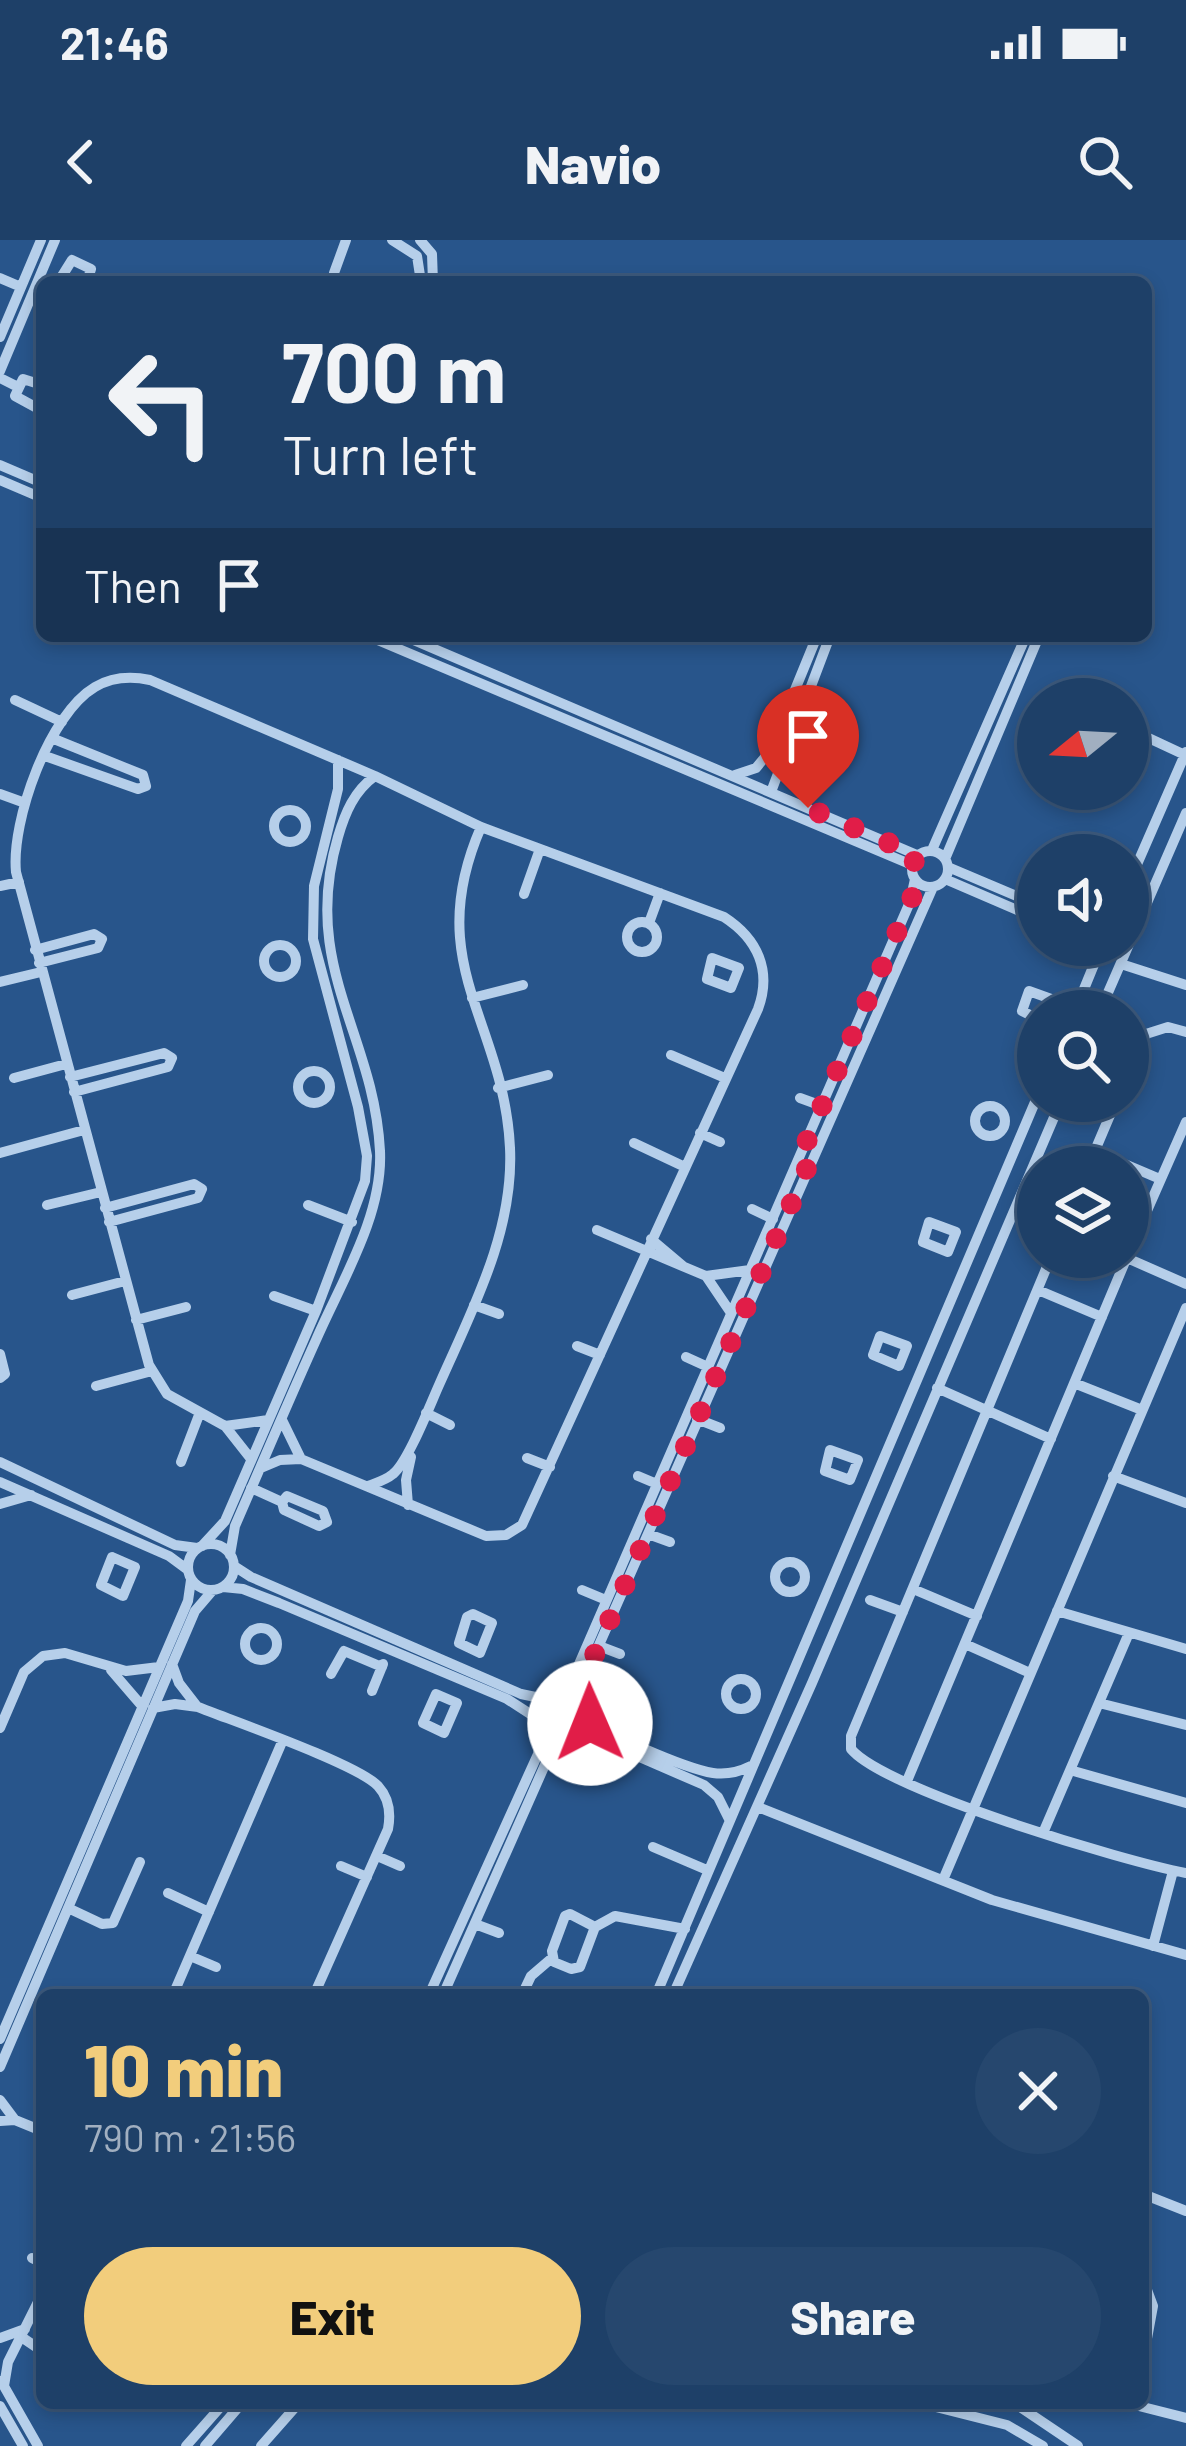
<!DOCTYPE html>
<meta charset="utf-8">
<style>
body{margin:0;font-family:Barlow,sans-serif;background:#26476e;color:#f1f3f6;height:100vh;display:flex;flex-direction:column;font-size:45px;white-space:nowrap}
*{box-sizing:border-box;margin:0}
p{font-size:39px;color:#a1afc0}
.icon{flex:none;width:66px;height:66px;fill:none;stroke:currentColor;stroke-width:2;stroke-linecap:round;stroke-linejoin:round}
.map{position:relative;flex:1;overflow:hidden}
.side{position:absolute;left:36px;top:1749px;width:1113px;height:420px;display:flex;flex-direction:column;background:#1e4068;border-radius:18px;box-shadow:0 6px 18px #0003,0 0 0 3px #3c597c}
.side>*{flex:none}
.banner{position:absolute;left:36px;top:36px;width:1116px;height:366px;border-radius:18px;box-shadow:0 6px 18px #0003,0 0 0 3px #3c597c;background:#1e4068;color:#f1f3f6;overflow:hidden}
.needle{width:78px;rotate:252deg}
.buttons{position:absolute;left:1017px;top:438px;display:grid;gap:24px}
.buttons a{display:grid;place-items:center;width:132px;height:132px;border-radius:50%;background:#1e4068;box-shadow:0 6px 18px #0003,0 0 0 3px #3c597c;font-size:60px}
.pin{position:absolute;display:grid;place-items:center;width:102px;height:102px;color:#fff;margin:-123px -51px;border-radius:50% 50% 50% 0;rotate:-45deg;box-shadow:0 0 12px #0007}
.pin .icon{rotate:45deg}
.me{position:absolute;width:132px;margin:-66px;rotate:359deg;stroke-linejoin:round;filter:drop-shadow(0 0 9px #0008)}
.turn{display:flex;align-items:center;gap:42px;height:252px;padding:0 48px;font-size:54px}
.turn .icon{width:156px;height:156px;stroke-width:2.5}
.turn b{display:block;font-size:84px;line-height:102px}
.then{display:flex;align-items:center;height:114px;padding:0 48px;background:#0003;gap:24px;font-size:45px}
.round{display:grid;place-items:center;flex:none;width:126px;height:126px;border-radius:63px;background:#26476e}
.headline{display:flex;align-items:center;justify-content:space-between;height:204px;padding:0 48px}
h1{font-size:72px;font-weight:800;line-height:90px;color:#f2cd7c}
.action{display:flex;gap:24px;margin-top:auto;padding:24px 48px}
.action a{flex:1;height:138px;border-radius:72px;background:#f2cd7c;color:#111;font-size:48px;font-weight:800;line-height:138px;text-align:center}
.action a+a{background:#26476e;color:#f1f3f6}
.status{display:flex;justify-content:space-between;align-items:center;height:84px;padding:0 60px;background:#1e4068;direction:ltr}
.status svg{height:33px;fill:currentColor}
header{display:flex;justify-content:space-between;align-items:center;height:156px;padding:0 48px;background:#1e4068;font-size:54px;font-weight:800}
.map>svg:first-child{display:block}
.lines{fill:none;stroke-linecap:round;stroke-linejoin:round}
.minor{stroke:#b6cfea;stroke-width:10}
.route{stroke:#e11d48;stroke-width:21;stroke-dasharray:0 37.8}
</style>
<div class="status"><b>21:46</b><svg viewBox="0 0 49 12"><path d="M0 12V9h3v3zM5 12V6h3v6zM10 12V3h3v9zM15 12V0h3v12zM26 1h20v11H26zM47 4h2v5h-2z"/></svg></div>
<header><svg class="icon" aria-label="back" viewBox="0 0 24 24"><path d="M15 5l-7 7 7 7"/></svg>Navio<svg class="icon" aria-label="search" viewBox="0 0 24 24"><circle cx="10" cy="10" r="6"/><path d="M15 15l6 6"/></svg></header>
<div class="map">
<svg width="1186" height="2206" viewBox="0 0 1186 2206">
<rect width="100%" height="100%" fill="#28558b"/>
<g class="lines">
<path class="minor" d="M392 0 417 16 421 42
M420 0 432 14 433 42
M334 33 346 0
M0 38 21 47
M67 42 62 36 72 20 91 29 87 42
M0 97 41 0
M0 131 55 0
M0 138 18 147
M42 145 23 139 15 156 37 168 42 164
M0 225 42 243
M0 240 42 258
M368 396 912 625
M404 396 917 615
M15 460 62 482
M1140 494 1185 515
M45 516 138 549 146 546 143 535 54 499
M735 535 756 528 770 511 817 396
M771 552 830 396
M0 554 25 563
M274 586a16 16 0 1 1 32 0a16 16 0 1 1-32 0Z
M932 610 1026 396
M1092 610 1105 615
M912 629a18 18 0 1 1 36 0a18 18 0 1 1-36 0Z
M945 619 1039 396
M948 627 1038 665
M945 639 1038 679
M1128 645 1186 512
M0 646 19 642
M524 654 540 609
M627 697a15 15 0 1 1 30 0a15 15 0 1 1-30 0Z
M649 683 660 653
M264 721a16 16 0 1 1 32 0a16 16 0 1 1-32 0Z
M35 710 94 694 102 699 98 708 39 723
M712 718 739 728 731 748 707 739Z
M1121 724 1186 745
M0 742 41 732
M472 758 523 745
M1075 771 1102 705
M1100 771 1186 573
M1038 779 1022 771 1029 751 1054 760 1053 771
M671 815 725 838
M298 847a16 16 0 1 1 32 0a16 16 0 1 1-32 0Z
M1128 834 1146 794 1168 787 1186 792
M70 837 164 813 172 818 168 827 74 852
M14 838 66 824
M498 848 548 835
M800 858 822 866
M975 881a15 15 0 1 1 30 0a15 15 0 1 1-30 0Z
M700 893 720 902
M634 903 685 927
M1094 911 1160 939
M0 913 84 890
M1088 927 1116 861
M47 965 101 952
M308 965 352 982
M105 968 194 944 202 949 198 958 109 982
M752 969 773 979
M929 982 956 992 948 1012 923 1002Z
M597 990 706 1036 750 1030
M651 999 683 1026
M1128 1014 1186 882
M1051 1017 851 1496V1509C885 1550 1126 1622 1186 1633
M1127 1018 1186 1044
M706 1036 731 1073
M1038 1050 1102 1077
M72 1055 125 1041
M274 1056 316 1071
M474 1065 499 1074
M136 1080 186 1067
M880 1096 907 1106 899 1126 873 1115Z
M577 1106 600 1115
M0 1114 5 1134 0 1138
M686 1117 708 1127
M1074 1143 1142 1170
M96 1146 152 1131
M937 1148 1051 1199
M426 1173 450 1185
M697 1179 720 1188
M282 1180 301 1219
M225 1186 268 1180
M830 1210 858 1220 850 1240 825 1231Z
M527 1218 550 1227
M251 1219 225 1186 167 1154 149 1125 16 632C11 581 49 474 95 447 112 437 131 436 150 440L375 536 481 587 724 677C758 699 772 731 758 769L522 1285 506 1295 486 1296 301 1219 280 1220 261 1228
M0 1222 175 1305 197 1308
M181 1222 199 1175
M638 1236 657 1244
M1113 1236 1186 1263
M0 1242 169 1316 188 1330
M368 1246C376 1243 386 1240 393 1234 408 1222 430 1165 439 1145 472 1070 514 992 510 908 504 780 421 725 481 587
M251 1248 282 1262
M287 1256 323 1271 327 1282 319 1286 284 1270 282 1262Z
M0 1264 31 1255
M408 1265 406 1240 411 1217
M648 1294 670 1302
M188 1327a23 23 0 1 1 46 0a23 23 0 1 1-46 0Z
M202 1306 225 1281 316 1071 365 941 367 916 358 867 313 699 314 646 338 549V520
M230 1315 235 1286C262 1224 288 1162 316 1100 341 1042 383 976 380 911 374 793 300 727 338 597 345 573 354 551 375 536
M112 1317 135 1327 123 1356 101 1345Z
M775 1337a15 15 0 1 1 30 0a15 15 0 1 1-30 0Z
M234 1326 251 1337 521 1454 550 1460
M223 1347 243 1349 279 1363 507 1459 541 1481
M913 1349 977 1376
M582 1350 606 1360
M870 1360 903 1372
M1057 1371 1186 1409
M473 1374 492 1383 480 1413 459 1403 467 1377Z
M245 1404a16 16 0 1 1 32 0a16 16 0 1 1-32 0Z
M965 1404 1030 1433
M599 1406 620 1414
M172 1424 179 1443 196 1465
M111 1430 142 1466
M331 1434 344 1411 382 1427
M726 1454a15 15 0 1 1 30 0a15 15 0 1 1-30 0Z
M372 1451 383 1424
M436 1454 457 1463 444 1493 423 1483Z
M540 1477a20 20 0 1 1 40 0a20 20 0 1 1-40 0Z
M554 1458 568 1447 576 1431 910 662 915 639
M1099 1463 1186 1485
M578 1467 584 1439 933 647
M153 1468 175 1464 198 1467C233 1481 357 1524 378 1546 389 1558 391 1573 388 1589L314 1755
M580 1474C597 1491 687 1529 713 1533 727 1535 739 1532 751 1526
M0 1488 24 1432 43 1416 65 1413 126 1431 159 1427
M571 1494 591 1496 704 1545 718 1557 729 1579
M1070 1530 1186 1563
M907 1541 1127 1017
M758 1567 992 1660 1186 1715
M1043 1593 1129 1393
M653 1607 707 1630
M377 1616 400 1626
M341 1626 367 1637
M943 1640 1186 1068
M168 1653 209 1672
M68 1668 102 1684 113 1683 140 1622
M475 1684 499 1693
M595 1687 570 1674 565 1676 552 1711 554 1722 571 1729 580 1727 595 1687 615 1676 685 1689
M1153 1706 1173 1631
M190 1716 216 1727
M173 1755 282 1502
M429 1755 538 1514 542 1486
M443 1755 548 1518 566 1496
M522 1755 531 1736 552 1718
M656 1755 1038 855
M673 1755 812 1443 1061 861
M0 1799 188 1361 191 1340
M0 1827 195 1371 213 1350
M0 1860 15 1880
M0 1881 15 1880 42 1891
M1143 1954 1186 1971
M32 2018 42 2023
M1143 2039 1153 2066 1143 2120
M20 2096 42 2111
M0 2098 25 2089
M1 2141 38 2206
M4 2146 8 2122 42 2054
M920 2163 1007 2185 1043 2206
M1014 2163 1078 2206
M1127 2163 1186 2178
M0 2166 23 2206
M186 2206 224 2163
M205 2206 242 2163
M261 2206 299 2163"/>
</g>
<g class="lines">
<path class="route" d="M590 1483 578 1467 584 1439 813 914 803 910 913 655 915 639 911 629 917 615 808 568"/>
</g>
</svg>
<div class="buttons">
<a><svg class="needle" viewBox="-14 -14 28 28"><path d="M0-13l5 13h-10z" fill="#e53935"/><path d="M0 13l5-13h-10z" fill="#a1afc0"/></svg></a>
<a><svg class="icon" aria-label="sound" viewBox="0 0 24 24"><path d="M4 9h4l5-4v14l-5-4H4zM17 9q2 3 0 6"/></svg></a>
<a><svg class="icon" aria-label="search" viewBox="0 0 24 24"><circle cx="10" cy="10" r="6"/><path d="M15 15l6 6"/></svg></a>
<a><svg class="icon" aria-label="layers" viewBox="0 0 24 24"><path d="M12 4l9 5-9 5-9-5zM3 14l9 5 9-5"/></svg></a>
</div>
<div class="pin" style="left:808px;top:568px;background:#d93025"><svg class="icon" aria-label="arrive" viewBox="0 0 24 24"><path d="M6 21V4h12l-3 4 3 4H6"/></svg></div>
<svg class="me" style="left:590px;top:1483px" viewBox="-20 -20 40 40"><circle r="19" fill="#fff"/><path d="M0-13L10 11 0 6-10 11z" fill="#e11d48"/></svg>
<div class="banner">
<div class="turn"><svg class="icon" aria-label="left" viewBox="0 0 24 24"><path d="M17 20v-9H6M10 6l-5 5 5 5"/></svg><div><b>700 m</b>Turn left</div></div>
<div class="then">Then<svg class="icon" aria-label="arrive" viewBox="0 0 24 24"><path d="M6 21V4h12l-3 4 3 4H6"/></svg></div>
</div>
<section class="side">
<div class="headline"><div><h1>10 min</h1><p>790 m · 21:56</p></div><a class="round"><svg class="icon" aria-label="close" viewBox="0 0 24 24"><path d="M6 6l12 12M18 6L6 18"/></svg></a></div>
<div class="action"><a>Exit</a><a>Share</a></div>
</section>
</div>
